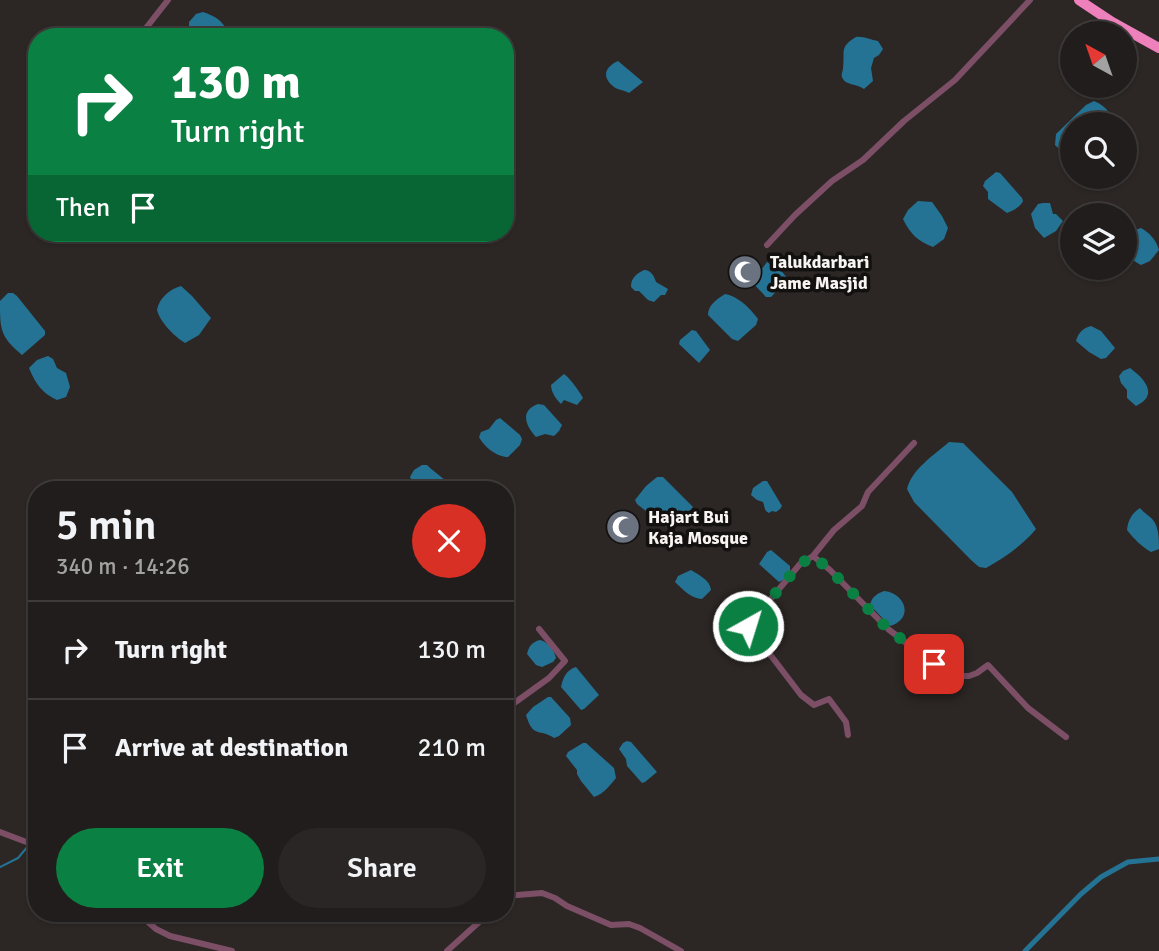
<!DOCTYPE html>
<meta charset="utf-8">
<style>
body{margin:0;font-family:Signika,sans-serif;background:#292625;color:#f1f3f6;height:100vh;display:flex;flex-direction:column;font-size:26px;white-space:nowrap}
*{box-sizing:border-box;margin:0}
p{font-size:23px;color:#a2a2a3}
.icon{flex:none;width:38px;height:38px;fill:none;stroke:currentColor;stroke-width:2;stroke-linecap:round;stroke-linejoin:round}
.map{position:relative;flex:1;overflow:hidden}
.side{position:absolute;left:28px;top:481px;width:486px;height:441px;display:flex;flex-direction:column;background:#211d1c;border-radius:28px;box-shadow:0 2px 5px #0004,0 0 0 2px #3e3b3b}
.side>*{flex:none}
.top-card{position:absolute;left:28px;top:28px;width:486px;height:214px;border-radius:28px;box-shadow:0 2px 5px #0004,0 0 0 2px #3e3b3b;background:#0b8043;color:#fff;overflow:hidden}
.needle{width:46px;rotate:320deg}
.fabs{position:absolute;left:1060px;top:21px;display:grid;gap:14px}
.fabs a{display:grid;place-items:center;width:77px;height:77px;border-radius:50%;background:#211d1c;box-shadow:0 2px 5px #0004,0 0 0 2px #3e3b3b;font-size:35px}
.pin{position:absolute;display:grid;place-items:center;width:60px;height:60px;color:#fff;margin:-30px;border-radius:14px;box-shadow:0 4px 10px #0006}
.me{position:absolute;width:77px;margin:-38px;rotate:39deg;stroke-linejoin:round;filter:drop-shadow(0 0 5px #0008)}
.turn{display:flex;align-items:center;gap:24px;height:147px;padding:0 28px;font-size:32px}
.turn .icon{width:91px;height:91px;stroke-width:2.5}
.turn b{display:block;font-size:49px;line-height:60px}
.then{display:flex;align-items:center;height:66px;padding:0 28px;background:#0003;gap:14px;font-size:26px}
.round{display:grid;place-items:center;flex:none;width:74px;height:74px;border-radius:37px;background:#292625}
.headline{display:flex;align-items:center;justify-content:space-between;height:119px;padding:0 28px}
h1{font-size:42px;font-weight:600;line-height:52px}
.button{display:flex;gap:14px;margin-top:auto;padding:14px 28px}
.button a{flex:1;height:80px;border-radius:42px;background:#0b8043;color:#fff;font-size:28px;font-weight:600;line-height:80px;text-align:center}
.button a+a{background:#292625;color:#f1f3f6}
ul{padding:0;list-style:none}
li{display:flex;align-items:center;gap:21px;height:98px;padding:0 28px;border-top:2px solid #3e3b3b}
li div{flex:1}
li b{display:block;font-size:26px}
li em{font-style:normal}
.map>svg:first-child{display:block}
.water{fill:#257394}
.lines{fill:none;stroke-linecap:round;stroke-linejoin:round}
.stream{stroke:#257394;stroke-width:2}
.canal{stroke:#257394;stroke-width:5}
.street{stroke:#7c4f66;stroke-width:6}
.highway{stroke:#ee80bc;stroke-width:10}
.route{stroke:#0b8043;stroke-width:12;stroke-dasharray:0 21.6}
.labels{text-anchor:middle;stroke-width:7;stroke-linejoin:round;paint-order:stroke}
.poi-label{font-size:18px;font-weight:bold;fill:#f8f4f2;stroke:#131110;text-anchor:start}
</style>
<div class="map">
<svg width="1159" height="951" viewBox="0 0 1159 951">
<rect width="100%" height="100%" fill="#2c2725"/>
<path class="water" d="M203 12C215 16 222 20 228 32L226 37H199L189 26V22L196 14Z
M856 37C863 36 871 40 878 41L883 49 879 55 874 58 871 68 873 81 864 89C858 84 846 85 843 79 840 75 843 72 843 68 845 51 839 47 856 37Z
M618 61 643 82 629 93C624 90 618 90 614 87 601 77 605 67 618 61Z
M1094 101C1107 106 1110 115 1118 124H1073V162L1055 145 1056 134 1086 105Z
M996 172 1000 173 1022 198 1023 201C1020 207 1013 211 1007 213L988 199V192L983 186 985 181Z
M918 201 932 202 942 216 948 228 944 239 933 247C918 241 910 234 903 219L908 210Z
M1043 203H1050L1053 214H1056L1063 221 1056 231 1044 238 1035 228 1031 214 1038 204Z
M1141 228C1150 233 1156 240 1159 250L1150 261 1141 265C1123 257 1117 234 1141 228Z
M767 262C774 268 784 269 787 280L771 297H766L752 282Z
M644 270C651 270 654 276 656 282L668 289 665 295H661L654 302 648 300 639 291H635L631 287C631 278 636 274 644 270Z
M181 286 192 296 211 318 199 335 185 343C174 336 160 322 157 310 159 298 170 289 181 286Z
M8 293H13L17 296 45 331V335L22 355C0 336 0 330 0 301Z
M725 294C738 296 751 309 758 319L756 325 738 341 732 339 708 315C708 305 717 299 725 294Z
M1091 326 1101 331 1115 348 1106 358 1101 359 1089 352 1076 341C1078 333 1083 328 1091 326Z
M692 330 696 331 710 350 699 363 679 344 680 340Z
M48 356 53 359 57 368 66 373 70 387 66 397 57 400C41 392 36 384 29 368L37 360Z
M1130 368C1145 379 1159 395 1136 406L1127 398V390L1121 383 1119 376 1123 371Z
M564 374C569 377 580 392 583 398L577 405 564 400 561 404C556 399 551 392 551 385Z
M538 404 544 405 562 425 559 431 554 436 545 434 536 437C526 426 519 411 538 404Z
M500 418 520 435 522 439 520 445 508 457C497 457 484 447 479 437L481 432 489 429 496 420Z
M949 442 963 443 1012 492 1036 529C1023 545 1004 558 986 568L979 567 971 560 914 502 907 489C912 469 934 455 949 442Z
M422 465H427C437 475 445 477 452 490H416L410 477 414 470Z
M657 477H663L693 507 674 528 666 527 637 504 635 500 646 486Z
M763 481H767L782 506 780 509 776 512 772 511 769 513C764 511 765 507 763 502L757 500 751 495 753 488Z
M1140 508C1144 513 1150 516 1153 520 1159 527 1159 540 1159 549L1151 552C1141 546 1134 539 1127 530 1128 520 1132 513 1140 508Z
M771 550 790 566V571L785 579 779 582 759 564 767 552Z
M691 570C699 575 710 580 711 590L702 599C692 599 682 589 675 582L678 576Z
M884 591C906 593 914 619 890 626L870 605C872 597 876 594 884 591Z
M540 640C548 642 554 650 556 658L553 662 542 667 536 665 527 654C529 646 532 642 540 640Z
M576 667 599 695 584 709 581 710 561 687C563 678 566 670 576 667Z
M548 697H551L570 718 571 725 559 736 554 738C540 728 533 739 526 715L533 707Z
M627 741 631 742 657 772 645 782 642 783 627 766 626 759 619 749 623 743Z
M583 743H586L614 768 616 778C610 785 604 794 594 797L581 781 577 774V770L566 756 568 752Z"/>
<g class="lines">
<path class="stream" d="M0 867 18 858 29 845"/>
<path class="canal" d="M1025 951 1081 894 1101 877 1128 862 1159 859"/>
<path class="street" d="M139 37 168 0
M767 245 795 215 832 181 863 160 904 121 955 80 1030 0
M813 556 830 570 888 629 934 664 954 676H969L977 673 988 665 1028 708 1066 737
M506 709 549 678 565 661 539 629
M848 735 846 722 829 699 814 705 801 695 772 657 753 638 748 626 800 564 813 556 834 530 862 506 868 492 914 443
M0 832 37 846
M506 896 542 893 555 898 567 906 611 925 629 924 640 928 681 951
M139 914 156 929 170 936 232 951
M447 951 488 914"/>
<path class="highway" d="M1079 0 1112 22 1159 48"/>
</g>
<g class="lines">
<path class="route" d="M748 626 800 564 813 556 830 570 888 629 934 664"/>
</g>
<defs>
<g id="mosque-disc" transform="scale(1.75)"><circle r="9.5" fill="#6b7280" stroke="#131110"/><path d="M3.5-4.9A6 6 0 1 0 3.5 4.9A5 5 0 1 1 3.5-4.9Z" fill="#fff"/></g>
</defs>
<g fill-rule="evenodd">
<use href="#mosque-disc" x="745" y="272"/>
<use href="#mosque-disc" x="623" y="527"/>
</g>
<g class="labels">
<g class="poi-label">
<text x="770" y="268">Talukdarbari<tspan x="770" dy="21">Jame Masjid</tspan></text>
<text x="648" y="523">Hajart Bui<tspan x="648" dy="21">Kaja Mosque</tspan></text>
</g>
</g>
</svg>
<div class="fabs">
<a><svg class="needle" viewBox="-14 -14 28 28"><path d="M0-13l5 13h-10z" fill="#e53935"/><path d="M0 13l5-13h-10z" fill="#a2a2a3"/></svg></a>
<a><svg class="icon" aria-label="search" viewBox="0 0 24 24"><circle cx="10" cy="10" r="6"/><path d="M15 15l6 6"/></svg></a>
<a><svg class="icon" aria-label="layers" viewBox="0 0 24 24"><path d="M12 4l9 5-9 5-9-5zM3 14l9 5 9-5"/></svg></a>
</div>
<div class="pin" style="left:934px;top:664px;background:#d93025"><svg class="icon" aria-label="arrive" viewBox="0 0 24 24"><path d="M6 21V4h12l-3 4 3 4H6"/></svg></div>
<svg class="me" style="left:748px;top:626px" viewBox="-20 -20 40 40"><circle r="17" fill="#0b8043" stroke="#fff" stroke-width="3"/><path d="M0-11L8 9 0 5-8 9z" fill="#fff"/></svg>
<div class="top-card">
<div class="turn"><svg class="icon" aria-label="right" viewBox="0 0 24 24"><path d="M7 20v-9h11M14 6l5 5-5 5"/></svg><div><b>130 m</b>Turn right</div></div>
<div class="then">Then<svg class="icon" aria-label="arrive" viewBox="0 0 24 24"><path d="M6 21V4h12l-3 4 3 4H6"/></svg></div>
</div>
<section class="side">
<div class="headline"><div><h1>5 min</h1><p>340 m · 14:26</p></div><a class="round" style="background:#d93025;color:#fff"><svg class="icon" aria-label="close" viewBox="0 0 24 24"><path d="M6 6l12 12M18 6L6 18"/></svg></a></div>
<ul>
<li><svg class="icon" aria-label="right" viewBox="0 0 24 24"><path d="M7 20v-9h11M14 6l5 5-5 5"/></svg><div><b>Turn right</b></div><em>130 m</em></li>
<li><svg class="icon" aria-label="arrive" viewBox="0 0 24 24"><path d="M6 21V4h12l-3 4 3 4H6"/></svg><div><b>Arrive at destination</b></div><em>210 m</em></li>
</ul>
<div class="button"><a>Exit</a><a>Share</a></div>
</section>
</div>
